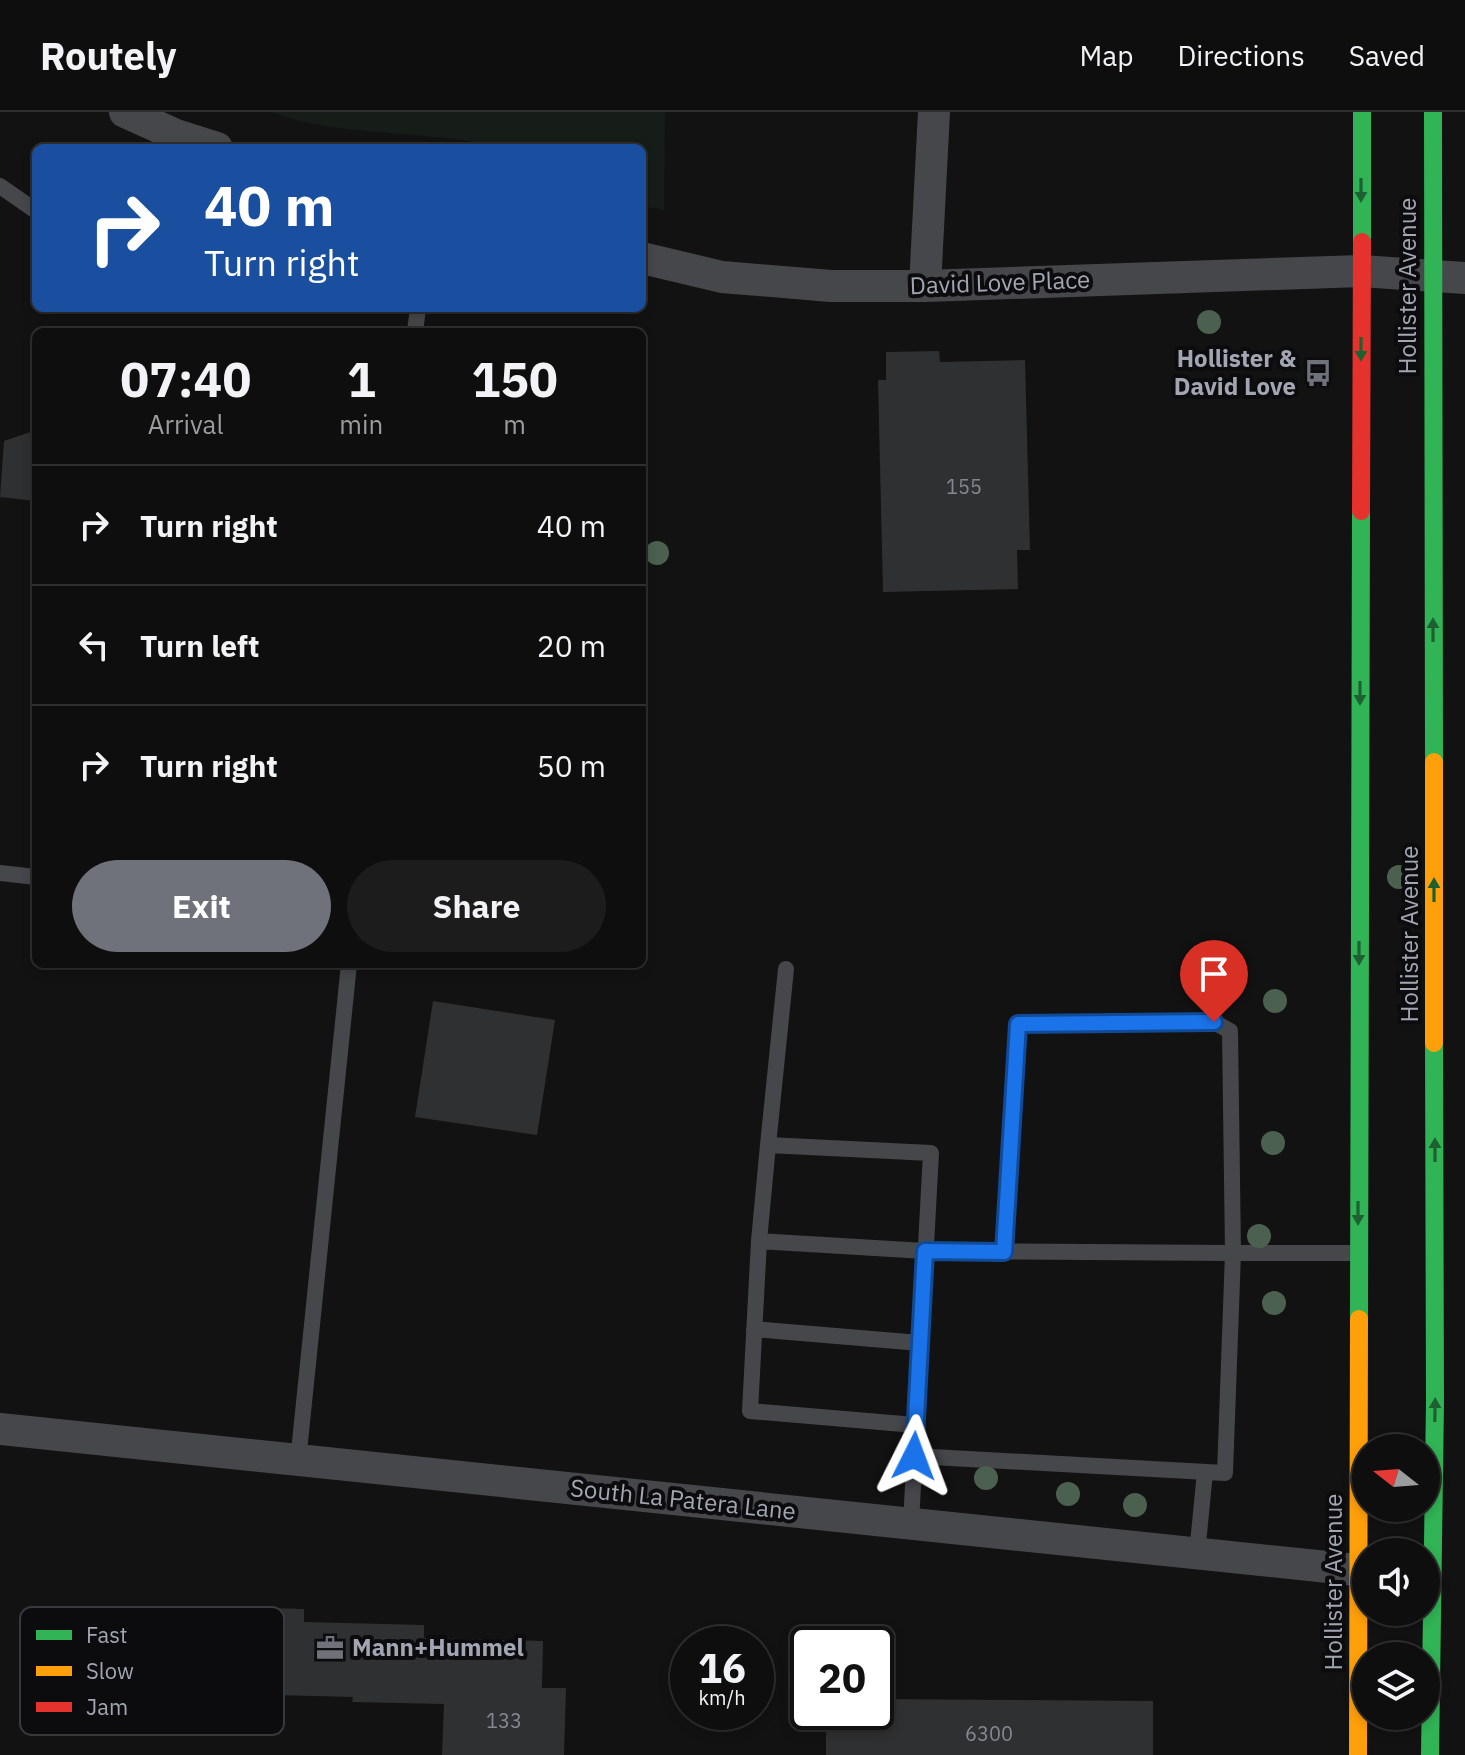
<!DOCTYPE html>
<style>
body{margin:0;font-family:"IBM Plex Sans",sans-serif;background:#1c1c1c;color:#f1f3f6;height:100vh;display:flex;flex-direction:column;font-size:30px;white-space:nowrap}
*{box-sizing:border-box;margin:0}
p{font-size:26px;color:#9b9c9e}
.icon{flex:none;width:44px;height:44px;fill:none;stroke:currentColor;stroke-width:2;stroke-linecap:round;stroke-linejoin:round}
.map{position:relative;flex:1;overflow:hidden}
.side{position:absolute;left:32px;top:216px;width:614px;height:640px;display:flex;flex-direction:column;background:#0e0e0e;border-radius:12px;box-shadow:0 4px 12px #0003,0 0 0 2px #2e2e2e}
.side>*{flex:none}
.hud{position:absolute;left:32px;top:32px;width:614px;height:168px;border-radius:12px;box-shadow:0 4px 12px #0003,0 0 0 2px #2e2e2e;background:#1a4fa0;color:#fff;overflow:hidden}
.needle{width:52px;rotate:287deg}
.controls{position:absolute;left:1352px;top:1322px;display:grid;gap:16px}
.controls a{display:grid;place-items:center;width:88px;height:88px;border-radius:50%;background:#0e0e0e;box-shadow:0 4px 12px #0003,0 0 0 2px #2e2e2e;font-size:40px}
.speed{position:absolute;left:670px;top:1514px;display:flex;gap:16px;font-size:40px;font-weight:700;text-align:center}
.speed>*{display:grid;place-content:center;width:104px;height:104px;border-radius:50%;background:#0e0e0e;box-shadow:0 4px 12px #0003,0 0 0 2px #2e2e2e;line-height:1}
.speed small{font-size:20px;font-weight:400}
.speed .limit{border:4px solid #111;border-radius:12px;background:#fff;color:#111}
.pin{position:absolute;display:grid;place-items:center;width:68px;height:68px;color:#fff;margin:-82px -34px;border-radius:50% 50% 50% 0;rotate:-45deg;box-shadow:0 0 8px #0007}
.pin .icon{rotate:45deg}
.me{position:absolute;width:88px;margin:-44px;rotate:3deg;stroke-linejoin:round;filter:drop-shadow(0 0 6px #0008)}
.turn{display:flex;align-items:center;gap:28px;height:168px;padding:0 40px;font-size:36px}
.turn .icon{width:104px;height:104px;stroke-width:2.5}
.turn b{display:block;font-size:56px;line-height:68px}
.eta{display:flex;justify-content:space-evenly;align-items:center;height:136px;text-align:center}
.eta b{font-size:48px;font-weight:700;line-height:56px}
.cta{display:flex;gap:16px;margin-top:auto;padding:16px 40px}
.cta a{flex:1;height:92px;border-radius:48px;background:#70727b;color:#fff;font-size:32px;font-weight:700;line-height:92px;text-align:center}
.cta a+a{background:#1c1c1c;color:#f1f3f6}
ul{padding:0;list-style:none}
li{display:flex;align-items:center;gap:24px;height:120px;padding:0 40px;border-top:2px solid #2e2e2e}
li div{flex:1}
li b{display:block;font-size:30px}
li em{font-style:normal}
header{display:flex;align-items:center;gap:48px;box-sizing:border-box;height:112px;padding:0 40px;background:#0e0e0e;border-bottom:2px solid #2e2e2e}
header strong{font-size:38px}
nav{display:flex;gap:44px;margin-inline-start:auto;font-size:28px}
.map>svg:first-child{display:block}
.green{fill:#161c18}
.building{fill:#2f3032}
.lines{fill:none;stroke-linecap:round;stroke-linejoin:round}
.lane{stroke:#46474b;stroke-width:16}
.street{stroke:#46474b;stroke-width:32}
.fast{stroke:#30b455;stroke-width:18}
.slow{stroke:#ff9f0a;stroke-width:18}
.jam{stroke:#e5322d;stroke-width:18}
.tree{fill:#4b604e}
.oneway{fill:#1e6032}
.route-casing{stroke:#114b97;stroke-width:20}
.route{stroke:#1a73e8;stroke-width:14}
.labels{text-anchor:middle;stroke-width:8;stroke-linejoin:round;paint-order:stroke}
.number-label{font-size:20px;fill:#858893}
.street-label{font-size:24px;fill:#a2a6b3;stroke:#0c0c0e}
.poi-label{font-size:24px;font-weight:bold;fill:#a2a6b3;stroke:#0c0c0e;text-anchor:end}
.key{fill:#0c0c0e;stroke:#393a40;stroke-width:2}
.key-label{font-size:22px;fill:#a2a6b3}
</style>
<header>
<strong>Routely</strong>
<nav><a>Map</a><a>Directions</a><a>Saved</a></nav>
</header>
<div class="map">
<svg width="1465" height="1643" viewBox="0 0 1465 1643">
<rect width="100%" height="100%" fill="#121212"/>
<path class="green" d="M271 0H665L664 98 642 94V36H500C426 16 344 27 271 0Z"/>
<path class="building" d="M939 239 940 250 1025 248 1030 438H1017L1018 477 883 480 878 268H886V240Z
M36 318V389L0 385 4 329Z
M433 889 555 908 537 1023 415 1005Z
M240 1495 304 1497V1510L424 1513V1526L543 1529 542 1576H566L564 1643H442L444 1592 352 1590 353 1585 238 1582Z
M876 1587 1153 1589V1643H826V1600H876Z"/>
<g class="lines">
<path class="lane" d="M0 74 36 99
M415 220 418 196
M0 761 36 765
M786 857 768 1033 931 1041 911 1411
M768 1033 759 1129 750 1299 915 1313
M759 1129 925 1139 1233 1141 1230 919 1214 910 1018 912 1004 1140
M754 1217 920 1231
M914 1344 1225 1361 1233 1141H1357
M298 1349 349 852
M1197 1442 1205 1360"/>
<path class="street" d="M125 0 176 23 217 36
M642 146 722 165 831 174H925L1361 159 1465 166
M925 174 934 0
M0 1317 1366 1459"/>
<path class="fast" d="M1433 0 1434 650
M1362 130V0
M1359 1207 1361 399
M1430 1643 1435 1290 1434 931"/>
<path class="slow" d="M1434 650V931
M1358 1643 1359 1207"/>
<path class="jam" d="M1361 399 1362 130"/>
</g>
<g class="tree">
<circle cx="1209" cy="210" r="12"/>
<circle cx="657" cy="441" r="12"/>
<circle cx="1399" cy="765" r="12"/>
<circle cx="1275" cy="889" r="12"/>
<circle cx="1273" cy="1031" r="12"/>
<circle cx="1259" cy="1124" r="12"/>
<circle cx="1274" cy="1191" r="12"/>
<circle cx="986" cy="1366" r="12"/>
<circle cx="1068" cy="1382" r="12"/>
<circle cx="1135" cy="1393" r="12"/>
</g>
<defs><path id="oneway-solid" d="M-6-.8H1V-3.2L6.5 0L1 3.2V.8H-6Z" transform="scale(2)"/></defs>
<g class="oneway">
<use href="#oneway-solid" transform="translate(1361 78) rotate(90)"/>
<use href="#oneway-solid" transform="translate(1361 237) rotate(90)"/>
<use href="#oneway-solid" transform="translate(1433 518) rotate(-90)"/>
<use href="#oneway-solid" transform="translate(1360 581) rotate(90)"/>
<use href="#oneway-solid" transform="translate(1434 778) rotate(-90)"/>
<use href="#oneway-solid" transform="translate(1359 841) rotate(90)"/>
<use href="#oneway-solid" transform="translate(1435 1038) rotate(-90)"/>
<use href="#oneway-solid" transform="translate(1358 1101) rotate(90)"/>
<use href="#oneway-solid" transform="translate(1435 1298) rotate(-89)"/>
</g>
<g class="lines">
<g class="route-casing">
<path id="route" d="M914 1344 925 1139 1004 1140 1018 912 1214 910"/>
</g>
<use href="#route" class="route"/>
</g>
<defs>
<g id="bus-bare" transform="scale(2.16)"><path d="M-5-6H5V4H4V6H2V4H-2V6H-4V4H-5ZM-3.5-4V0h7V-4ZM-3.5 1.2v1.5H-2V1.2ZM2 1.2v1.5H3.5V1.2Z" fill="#70727b" stroke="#0c0c0e" stroke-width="2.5" paint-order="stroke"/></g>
<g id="office-bare" transform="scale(2.16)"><path d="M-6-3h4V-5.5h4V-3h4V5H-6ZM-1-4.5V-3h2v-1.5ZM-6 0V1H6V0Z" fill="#70727b" stroke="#0c0c0e" stroke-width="2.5" paint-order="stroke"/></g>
</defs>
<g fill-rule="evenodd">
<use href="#bus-bare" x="1318" y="261"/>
<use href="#office-bare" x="330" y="1536"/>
</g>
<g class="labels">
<g class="number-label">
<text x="964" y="382">155</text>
<text x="504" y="1616">133</text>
<text x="989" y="1629">6300</text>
</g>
<g class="street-label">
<text transform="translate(1000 171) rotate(-2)" y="8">David Love Place</text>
<text transform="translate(1408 174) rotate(-90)" y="8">Hollister Avenue</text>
<text transform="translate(1410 822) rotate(-90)" y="8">Hollister Avenue</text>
<text transform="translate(683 1388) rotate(6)" y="8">South La Patera Lane</text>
<text transform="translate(1334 1470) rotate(-90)" y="8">Hollister Avenue</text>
</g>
<g class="poi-label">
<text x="1296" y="255">Hollister &amp;<tspan x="1296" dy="28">David Love</tspan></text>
<text x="352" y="1544" text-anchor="start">Mann+Hummel</text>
</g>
</g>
<rect x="20" y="1495" width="264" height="128" rx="12" class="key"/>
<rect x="36" y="1518" width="36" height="10" fill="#30b455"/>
<rect x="36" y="1554" width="36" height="10" fill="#ff9f0a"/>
<rect x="36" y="1590" width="36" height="10" fill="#e5322d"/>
<g class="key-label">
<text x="86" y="1531">Fast</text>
<text x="86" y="1567">Slow</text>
<text x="86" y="1603">Jam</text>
</g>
</svg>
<div class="controls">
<a><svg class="needle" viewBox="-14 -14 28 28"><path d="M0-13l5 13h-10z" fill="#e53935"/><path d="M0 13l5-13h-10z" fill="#9b9c9e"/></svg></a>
<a><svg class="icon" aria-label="sound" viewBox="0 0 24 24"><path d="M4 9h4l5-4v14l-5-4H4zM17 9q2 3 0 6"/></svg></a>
<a><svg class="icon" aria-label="layers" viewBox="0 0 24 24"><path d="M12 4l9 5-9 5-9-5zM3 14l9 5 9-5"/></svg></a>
</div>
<div class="speed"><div>16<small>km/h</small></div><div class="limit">20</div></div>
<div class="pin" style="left:1214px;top:910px;background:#d93025"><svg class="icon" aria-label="arrive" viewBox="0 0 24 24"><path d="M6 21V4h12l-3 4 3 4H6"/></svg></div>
<svg class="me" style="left:914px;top:1344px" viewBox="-20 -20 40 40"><path d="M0-17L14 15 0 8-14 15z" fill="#1a73e8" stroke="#fff" stroke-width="4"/></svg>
<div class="hud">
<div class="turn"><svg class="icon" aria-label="right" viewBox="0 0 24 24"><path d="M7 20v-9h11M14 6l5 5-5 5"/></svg><div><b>40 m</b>Turn right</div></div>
</div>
<section class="side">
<div class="eta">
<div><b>07:40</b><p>Arrival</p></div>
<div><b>1</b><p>min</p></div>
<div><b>150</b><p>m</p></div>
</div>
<ul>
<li><svg class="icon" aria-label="right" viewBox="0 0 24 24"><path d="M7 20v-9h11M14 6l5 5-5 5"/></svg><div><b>Turn right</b></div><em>40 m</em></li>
<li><svg class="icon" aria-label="left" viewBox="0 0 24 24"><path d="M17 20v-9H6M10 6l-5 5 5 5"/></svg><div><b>Turn left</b></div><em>20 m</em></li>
<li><svg class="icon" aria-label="right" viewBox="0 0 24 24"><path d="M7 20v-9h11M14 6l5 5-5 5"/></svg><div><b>Turn right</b></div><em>50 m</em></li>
</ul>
<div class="cta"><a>Exit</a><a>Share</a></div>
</section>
</div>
